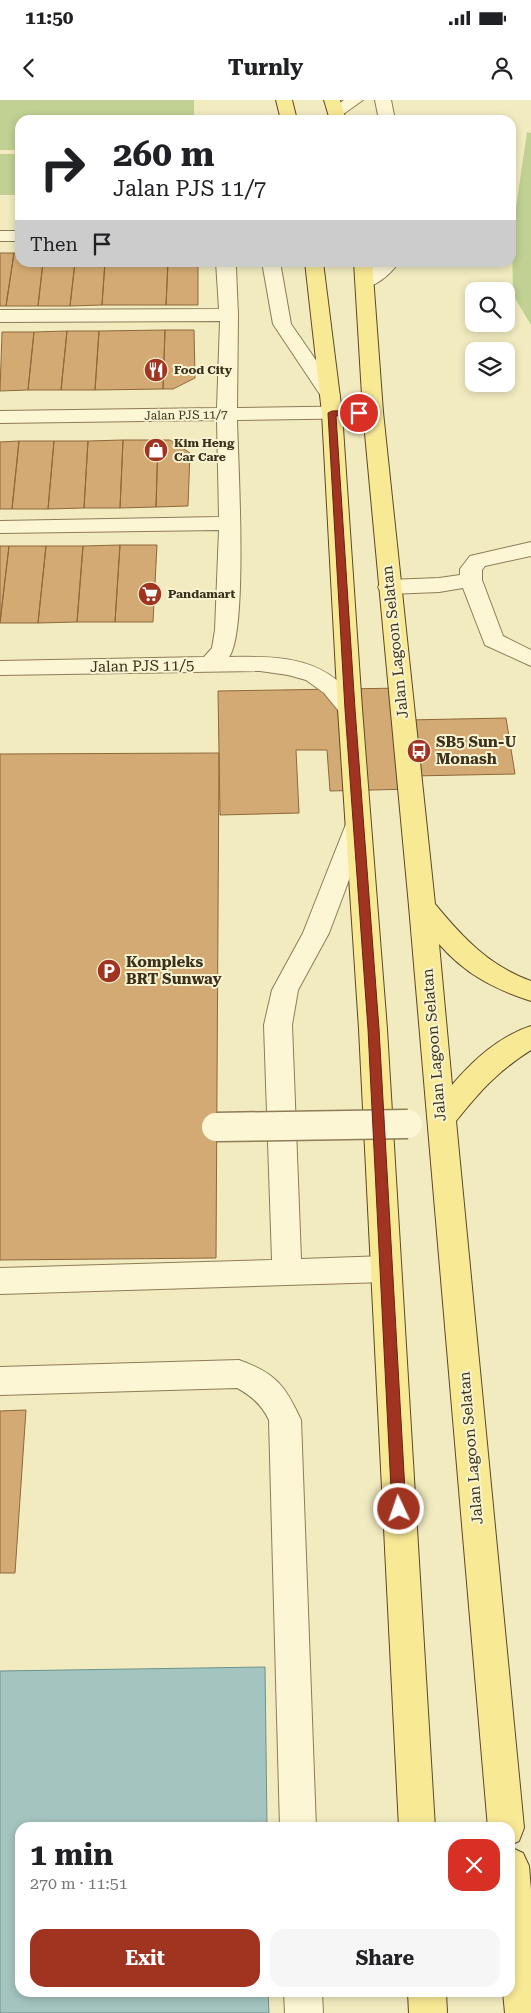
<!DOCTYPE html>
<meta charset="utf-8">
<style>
body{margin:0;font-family:"Roboto Serif",serif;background:#f6f6f6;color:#202124;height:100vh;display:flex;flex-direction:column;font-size:19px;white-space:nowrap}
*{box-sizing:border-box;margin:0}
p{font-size:16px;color:#757577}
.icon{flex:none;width:28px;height:28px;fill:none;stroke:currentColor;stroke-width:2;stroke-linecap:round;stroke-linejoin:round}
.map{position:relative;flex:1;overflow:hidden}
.side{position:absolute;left:15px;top:1722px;width:500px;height:175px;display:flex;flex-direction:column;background:#fff;border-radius:15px;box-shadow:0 2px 8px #0003}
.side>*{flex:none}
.hud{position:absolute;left:15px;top:15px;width:501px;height:152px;border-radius:15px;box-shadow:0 2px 8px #0003;background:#fff;color:#202124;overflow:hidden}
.fabs{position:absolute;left:465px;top:182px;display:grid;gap:10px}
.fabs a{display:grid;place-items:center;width:50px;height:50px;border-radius:10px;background:#fff;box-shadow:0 2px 8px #0003;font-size:25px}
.pin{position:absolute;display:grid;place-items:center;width:42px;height:42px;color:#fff;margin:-21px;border:2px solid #fff;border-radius:50%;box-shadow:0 1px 5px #0007}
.me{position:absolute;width:55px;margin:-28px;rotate:357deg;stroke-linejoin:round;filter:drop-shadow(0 0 4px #0008)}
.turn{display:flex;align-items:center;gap:18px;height:105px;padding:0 15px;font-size:22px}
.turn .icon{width:65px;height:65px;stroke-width:2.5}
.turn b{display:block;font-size:35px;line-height:42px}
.then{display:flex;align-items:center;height:48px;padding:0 15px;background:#0003;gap:10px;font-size:19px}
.round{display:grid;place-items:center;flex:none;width:52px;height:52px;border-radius:15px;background:#f6f6f6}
.head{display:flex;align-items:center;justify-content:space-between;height:85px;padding:0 15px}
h1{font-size:30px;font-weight:700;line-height:38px}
.cta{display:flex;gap:10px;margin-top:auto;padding:10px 15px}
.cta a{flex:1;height:58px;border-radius:15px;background:#a13421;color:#fff;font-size:20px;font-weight:700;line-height:58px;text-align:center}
.cta a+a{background:#f6f6f6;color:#202124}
.status{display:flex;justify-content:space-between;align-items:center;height:35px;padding:0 25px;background:#fff;direction:ltr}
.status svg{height:14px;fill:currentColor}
header{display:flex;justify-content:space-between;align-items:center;height:65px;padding:0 15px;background:#fff;font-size:22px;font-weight:700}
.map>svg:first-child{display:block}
.green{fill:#c0d193}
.water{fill:#a4c4bf;stroke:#6a938f}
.building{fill:#d3aa73;stroke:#8e683a}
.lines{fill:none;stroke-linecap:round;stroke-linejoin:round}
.minor-casing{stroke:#8d7c56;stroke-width:2}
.major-casing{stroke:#5a482b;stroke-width:2}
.minor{fill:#fcf6d4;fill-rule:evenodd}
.major{fill:#f8e995;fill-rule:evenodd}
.minor-bridge-casing{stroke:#8d7c56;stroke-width:31;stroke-linecap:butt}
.minor-bridge{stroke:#fcf6d4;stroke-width:28}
.route{fill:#a13421;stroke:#692215}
.labels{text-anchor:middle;stroke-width:4;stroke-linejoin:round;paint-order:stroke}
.far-poi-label{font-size:12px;font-weight:bold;fill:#3b301c;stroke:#f8f3d1;text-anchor:start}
.far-street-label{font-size:12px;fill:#3b301c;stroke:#f8f3d1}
.street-label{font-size:15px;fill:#3b301c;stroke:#f8f3d1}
.poi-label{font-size:15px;font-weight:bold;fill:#3b301c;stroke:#f8f3d1;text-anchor:start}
</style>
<div class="status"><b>11:50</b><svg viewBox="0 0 49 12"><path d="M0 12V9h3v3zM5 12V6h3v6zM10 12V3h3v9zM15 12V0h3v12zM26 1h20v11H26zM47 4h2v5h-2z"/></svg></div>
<header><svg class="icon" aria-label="back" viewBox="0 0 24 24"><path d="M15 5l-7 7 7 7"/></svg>Turnly<svg class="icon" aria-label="person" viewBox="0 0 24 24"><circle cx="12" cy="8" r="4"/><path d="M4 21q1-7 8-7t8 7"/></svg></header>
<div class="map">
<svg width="531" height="1913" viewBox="0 0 531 1913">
<rect width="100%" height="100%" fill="#f2ebc0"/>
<path class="green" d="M0 0H194V20H20V50H0Z
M527 32 531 33V225L513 195 512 135Z
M0 54H20V95H0Z"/>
<path class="water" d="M265 1567 267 1727 20 1728V1892L268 1893 269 1913H0V1571Z"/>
<path class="building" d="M0 153H14L6 206H0Z
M14 153H20V162H43L38 206H6Z
M43 162H75L70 206H38Z
M75 162H105L102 205 70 206Z
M105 162H168L166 205H102Z
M168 162H198V205H166Z
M165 230H194L195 278 173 289H163Z
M165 230 163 289 95 290 99 231Z
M67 231H99L95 290H61Z
M67 231 61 290H28L34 232Z
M2 232H34L28 290 0 291Z
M123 340 120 408H84L88 341Z
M123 340H158L156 407 120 408Z
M158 340H170L190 353 188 406 156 407Z
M19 341 12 409H0V342Z
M19 341H54L48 409H12Z
M54 341H88L84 408 48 409Z
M120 445H157L153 522H115Z
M120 445 115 522H77L83 446Z
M0 446H9L0 522Z
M9 446H46L38 523H0Z
M46 446H83L77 522 38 523Z
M404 588 407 620 506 618 515 674 412 676 413 689 330 691 327 650H296L299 713 220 715 218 591Z
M219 653 216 1158 0 1160V654Z
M26 1310 15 1473H0V1311Z"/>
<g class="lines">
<g class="minor-casing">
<path id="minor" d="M344 0H363L342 15H330L328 12Z
M375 0H391L395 20H379Z
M0 131H20V141H0Z
M216 162H234L236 168 238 215 237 308 373 306 380 308 383 312 380 316 373 318 237 320C238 359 248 533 229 557 285 556 329 557 362 609L358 615 350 617 342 615 324 593 306 580 288 575 260 571 0 575V561L204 557 212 548 215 530 219 430 0 433V421L219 417 217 320 0 323V311L217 308 220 221 0 222V210L219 209Z
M262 162H280L291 224 340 295 337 299 330 301 323 299 273 224Z
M378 162H399C391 174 373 190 359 187L356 183Z
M531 442V456L485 466 482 470V480L503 536 531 550V566L485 545 463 488 439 492 389 494 381 492 378 487 381 482 389 480 439 478 460 475V469L470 456Z
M358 715 367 718 370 724 329 833 298 890 292 925 301 1159 385 1156 396 1160 400 1169 396 1178 385 1182 0 1194V1168L272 1160 264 925 272 890 303 833 346 724 349 718Z
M239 1260C275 1273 285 1285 301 1320L316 1728H280L269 1320C262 1305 252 1296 237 1288L0 1295V1267Z
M284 1892H322L323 1913H285Z"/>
</g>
<g class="major-casing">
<path id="major" d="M276 0H292L297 20H281Z
M324 0H340L346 20H330Z
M305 162H323L342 313 362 609 387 929 435 1728H399L359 929 338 609 322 313Z
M354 162H372L383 312 435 804C462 837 489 866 531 881V901C494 889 465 874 439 844L452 985C473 960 500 936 531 926V950C498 971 480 991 456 1021L524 1728 519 1741 510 1745V1728H488L409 806 363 312Z
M510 1747 523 1753 529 1766 531 1790V1913H505L503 1892H510Z
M408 1892H446L447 1913H409Z"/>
</g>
<use href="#minor" class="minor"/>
<use href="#major" class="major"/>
<g class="minor-bridge-casing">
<path id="minor-bridge" d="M216 1027 408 1024"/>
</g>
<use href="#minor-bridge" class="minor-bridge"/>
</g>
<path class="route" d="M359 310 362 311V314L336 316 355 609 379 929 406 1409 404 1413 399 1415 394 1413 392 1409 368 929 345 609 328 313 332 311Z"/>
<defs>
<g id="restaurant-disc" transform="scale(1.25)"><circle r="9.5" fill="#a13421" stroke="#f8f3d1"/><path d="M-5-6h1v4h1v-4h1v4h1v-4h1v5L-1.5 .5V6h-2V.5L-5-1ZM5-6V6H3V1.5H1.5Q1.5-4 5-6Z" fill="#fff"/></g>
<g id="shop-disc" transform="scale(1.25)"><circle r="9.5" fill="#a13421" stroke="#f8f3d1"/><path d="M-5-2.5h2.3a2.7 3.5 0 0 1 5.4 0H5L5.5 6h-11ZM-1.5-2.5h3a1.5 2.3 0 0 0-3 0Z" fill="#fff"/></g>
<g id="supermarket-disc" transform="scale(1.25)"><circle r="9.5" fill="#a13421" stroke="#f8f3d1"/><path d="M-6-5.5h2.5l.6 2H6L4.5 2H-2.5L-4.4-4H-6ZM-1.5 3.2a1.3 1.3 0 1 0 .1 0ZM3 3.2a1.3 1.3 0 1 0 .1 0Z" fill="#fff"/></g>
<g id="bus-disc" transform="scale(1.25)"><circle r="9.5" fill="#a13421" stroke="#f8f3d1"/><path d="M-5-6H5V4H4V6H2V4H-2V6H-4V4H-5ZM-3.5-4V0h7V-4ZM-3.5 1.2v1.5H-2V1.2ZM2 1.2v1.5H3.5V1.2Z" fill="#fff"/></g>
<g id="parking-disc" transform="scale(1.25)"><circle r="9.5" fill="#a13421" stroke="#f8f3d1"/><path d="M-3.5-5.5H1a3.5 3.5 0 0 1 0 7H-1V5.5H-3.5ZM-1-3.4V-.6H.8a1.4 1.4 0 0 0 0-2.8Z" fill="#fff"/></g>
</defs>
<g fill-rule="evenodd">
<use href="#restaurant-disc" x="156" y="270"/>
<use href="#shop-disc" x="156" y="350"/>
<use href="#supermarket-disc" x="150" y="494"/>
<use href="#bus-disc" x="419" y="651"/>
<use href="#parking-disc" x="109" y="871"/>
</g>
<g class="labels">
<g class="far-poi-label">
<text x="174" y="274">Food City</text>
<text x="174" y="347">Kim Heng<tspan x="174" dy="14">Car Care</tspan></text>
<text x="168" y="498">Pandamart</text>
</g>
<g class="far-street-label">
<text transform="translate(186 315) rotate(-1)" y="4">Jalan PJS 11/7</text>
</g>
<g class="street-label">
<text transform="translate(395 542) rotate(-96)" y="5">Jalan Lagoon Selatan</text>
<text transform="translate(142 566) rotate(-1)" y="5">Jalan PJS 11/5</text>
<text transform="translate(434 945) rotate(-95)" y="5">Jalan Lagoon Selatan</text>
<text transform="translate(471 1348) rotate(-95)" y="5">Jalan Lagoon Selatan</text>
</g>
<g class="poi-label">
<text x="436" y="647">SB5 Sun-U<tspan x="436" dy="17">Monash</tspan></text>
<text x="126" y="867">Kompleks<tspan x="126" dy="17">BRT Sunway</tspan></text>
</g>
</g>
</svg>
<div class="fabs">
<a><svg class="icon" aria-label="search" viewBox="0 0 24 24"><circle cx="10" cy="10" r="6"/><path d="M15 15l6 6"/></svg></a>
<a><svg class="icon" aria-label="layers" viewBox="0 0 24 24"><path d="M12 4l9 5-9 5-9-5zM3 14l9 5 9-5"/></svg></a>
</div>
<div class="pin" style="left:359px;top:313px;background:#d93025"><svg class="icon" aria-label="arrive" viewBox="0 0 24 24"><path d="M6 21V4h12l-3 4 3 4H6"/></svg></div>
<svg class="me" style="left:399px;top:1409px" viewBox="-20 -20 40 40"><circle r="17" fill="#a13421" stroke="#fff" stroke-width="3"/><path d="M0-11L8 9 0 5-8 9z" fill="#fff"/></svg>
<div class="hud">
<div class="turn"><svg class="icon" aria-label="right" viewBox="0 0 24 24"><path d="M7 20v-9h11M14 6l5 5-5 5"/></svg><div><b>260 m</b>Jalan PJS 11/7</div></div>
<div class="then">Then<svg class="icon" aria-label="arrive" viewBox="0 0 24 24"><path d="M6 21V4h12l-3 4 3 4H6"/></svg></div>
</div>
<section class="side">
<div class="head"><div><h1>1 min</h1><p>270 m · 11:51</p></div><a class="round" style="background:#d93025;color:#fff"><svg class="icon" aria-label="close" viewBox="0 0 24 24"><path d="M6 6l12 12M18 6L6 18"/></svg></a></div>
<div class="cta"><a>Exit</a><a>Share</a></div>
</section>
</div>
